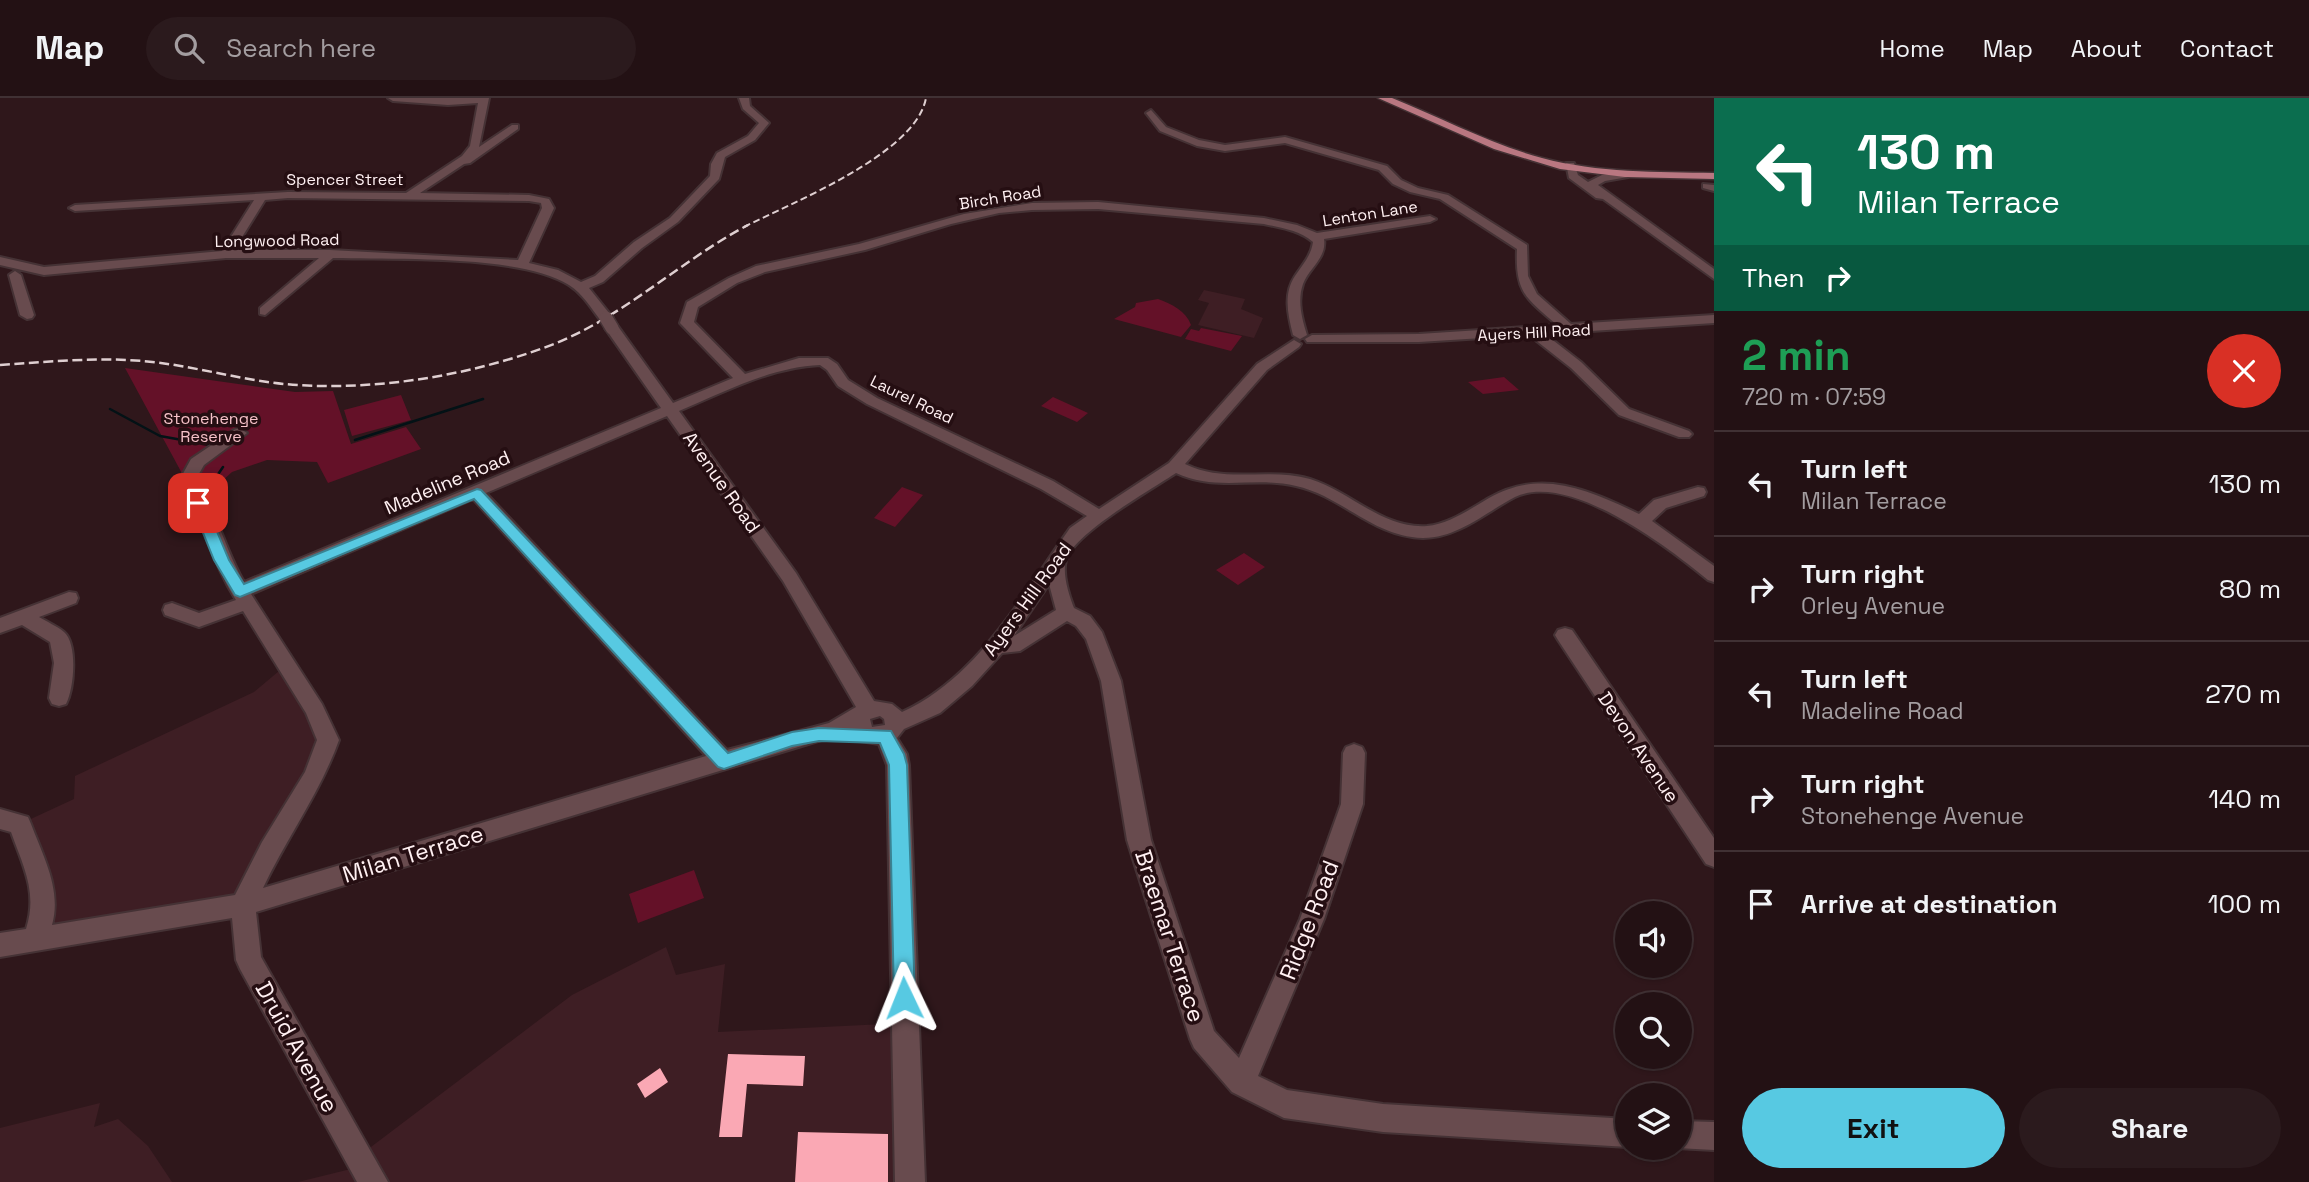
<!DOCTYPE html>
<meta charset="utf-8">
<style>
body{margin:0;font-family:"Space Grotesk",sans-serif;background:#2b1a1d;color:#f1f3f6;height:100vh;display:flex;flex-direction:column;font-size:26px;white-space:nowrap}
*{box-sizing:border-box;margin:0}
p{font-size:23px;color:#a39da0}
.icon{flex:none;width:38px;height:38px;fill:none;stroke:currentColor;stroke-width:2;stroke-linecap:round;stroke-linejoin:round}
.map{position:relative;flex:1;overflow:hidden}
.panel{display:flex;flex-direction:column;background:#231114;width:595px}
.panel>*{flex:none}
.banner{background:#0b6e4f;color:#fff;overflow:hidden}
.controls{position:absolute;left:1615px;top:803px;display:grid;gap:14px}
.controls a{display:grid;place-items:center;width:77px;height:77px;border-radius:50%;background:#231114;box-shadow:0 2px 5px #0004,0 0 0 2px #403134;font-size:35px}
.pin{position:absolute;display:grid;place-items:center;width:60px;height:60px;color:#fff;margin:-30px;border-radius:14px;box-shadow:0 4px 10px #0006}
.me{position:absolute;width:77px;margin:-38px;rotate:358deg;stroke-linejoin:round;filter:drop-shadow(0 0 5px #0008)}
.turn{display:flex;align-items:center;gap:24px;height:147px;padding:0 28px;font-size:32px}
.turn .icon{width:91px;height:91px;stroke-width:2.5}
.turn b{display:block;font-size:49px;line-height:60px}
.then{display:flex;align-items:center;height:66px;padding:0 28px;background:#0003;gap:14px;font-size:26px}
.round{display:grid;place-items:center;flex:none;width:74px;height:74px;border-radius:37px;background:#2b1a1d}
.head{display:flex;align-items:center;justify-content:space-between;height:119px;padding:0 28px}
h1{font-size:42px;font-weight:600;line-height:52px;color:#1e9e55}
.button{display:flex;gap:14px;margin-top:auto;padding:14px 28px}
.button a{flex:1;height:80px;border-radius:42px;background:#57c9e2;color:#111;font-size:28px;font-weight:600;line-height:80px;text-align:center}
.button a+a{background:#2b1a1d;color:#f1f3f6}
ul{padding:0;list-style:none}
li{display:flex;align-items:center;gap:21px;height:105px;padding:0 28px;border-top:2px solid #403134}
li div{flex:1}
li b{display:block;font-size:26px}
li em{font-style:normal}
header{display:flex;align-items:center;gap:42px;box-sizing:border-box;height:98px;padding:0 35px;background:#231114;border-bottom:2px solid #403134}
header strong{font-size:33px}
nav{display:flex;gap:38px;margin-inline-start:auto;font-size:24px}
.search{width:490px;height:63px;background:#2b1a1d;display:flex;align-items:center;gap:18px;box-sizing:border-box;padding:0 24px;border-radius:38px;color:#a39da0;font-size:26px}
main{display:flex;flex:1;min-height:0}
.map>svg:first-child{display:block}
.built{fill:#3e1e24}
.green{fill:#641128}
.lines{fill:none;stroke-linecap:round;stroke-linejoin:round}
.stream{stroke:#031216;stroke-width:2.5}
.building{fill:#faa8b4}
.minor-casing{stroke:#453235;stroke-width:4}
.major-casing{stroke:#453235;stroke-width:3}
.minor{fill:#684b4e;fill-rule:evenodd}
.major{fill:#b97781;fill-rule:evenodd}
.rail-far1{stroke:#dfcfd1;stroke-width:2;stroke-dasharray:7 3.5;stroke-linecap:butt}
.rail{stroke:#dfcfd1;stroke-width:2.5;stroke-dasharray:10 4.5;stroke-linecap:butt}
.minor-bridge-casing{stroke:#453235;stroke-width:16;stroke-linecap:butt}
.minor-bridge{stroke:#684b4e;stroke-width:13}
.route{fill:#57c9e2;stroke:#398393;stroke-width:2}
.labels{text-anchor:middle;stroke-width:7;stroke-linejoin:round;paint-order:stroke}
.far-street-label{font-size:16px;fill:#fff0f2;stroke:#250e12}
.far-park-label{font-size:16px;fill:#f6c1c8;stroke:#250e12}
.street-label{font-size:19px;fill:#fff0f2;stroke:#250e12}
.near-street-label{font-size:23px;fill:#fff0f2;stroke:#250e12}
</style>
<header>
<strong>Map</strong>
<div class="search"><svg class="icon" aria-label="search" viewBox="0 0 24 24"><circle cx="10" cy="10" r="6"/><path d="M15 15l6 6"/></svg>Search here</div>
<nav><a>Home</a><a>Map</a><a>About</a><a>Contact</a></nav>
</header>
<main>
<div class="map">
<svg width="1714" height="1084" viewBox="0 0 1714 1084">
<rect width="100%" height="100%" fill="#2f171b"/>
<path class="built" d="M1204 192 1245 201 1241 211 1263 220 1254 240 1198 227 1209 205 1198 202Z
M285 568 328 642 243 807 34 843 43 815 20 726 74 701 75 678 254 594Z
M666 849 676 877 725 866 718 934 905 925 910 1084H298L363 1068 359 1058 572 897Z
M100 1005 94 1029 118 1021 148 1048 172 1084H0V1030Z"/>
<path class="green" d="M1158 201C1172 206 1186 213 1191 227L1181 239 1114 221 1135 209 1136 205Z
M1201 230 1242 238 1231 253 1185 241 1191 231 1199 233Z
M125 270 295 294 333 293 351 346 406 329 421 351 328 385 317 364 267 362 232 374 198 405Z
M1504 279 1519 292 1483 296 1468 284Z
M401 297 411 322 352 338 344 312Z
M1053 299 1088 315 1077 324 1041 308Z
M902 389 923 397 895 429 874 420Z
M1244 455 1265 469 1238 487 1216 472Z
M694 772 704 800 638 825 629 796Z"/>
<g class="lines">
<path class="stream" d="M110 311 160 338 210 347
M355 342 483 301
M211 410 210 388 223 369"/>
</g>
<path class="building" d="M728 956 805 958 803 988 747 986 742 1039H719Z
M660 970 668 984 645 1000 637 986Z
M798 1034 888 1036V1084H795Z"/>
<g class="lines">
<g class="minor-casing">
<path id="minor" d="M388 0H489L479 49 512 27H518V31L470 65 464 66 420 95 529 97 549 101 554 110 529 165 558 172 581 184 595 178 634 144 670 120 710 78 711 66 717 55 748 38 759 25 743 11 739 0H749L750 8 769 25 755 42 725 59 719 81 678 124 642 150 603 184 589 190 613 220 606 224 601 223C591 210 583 196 569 187 520 156 393 162 333 160L265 217 260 216V210L319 160H226L44 177 0 167V159L44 169 222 153 254 102 75 113 69 110 75 107 288 94 406 95 462 58 470 48 478 5 448 7 393 3ZM288 100 529 103 541 105 542 110 518 162 330 152H234L265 102Z
M1151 12 1166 29 1199 42 1225 47 1285 39 1387 68 1401 82 1418 90 1448 97 1527 147 1528 178 1537 196 1571 226 1714 217V225L1545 236 1581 264 1629 311 1689 333 1692 336 1689 339H1679L1619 317 1571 270 1529 237 1419 244H1307L1305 241 1312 237 1419 236 1557 227C1526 200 1515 195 1517 151L1440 101 1410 94 1393 86 1379 72 1285 45 1225 53 1197 48 1160 33 1146 15Z
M1566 65H1574L1578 77 1588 84 1602 77 1628 75V79L1605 83 1598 87 1714 171V181L1603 101 1596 100 1569 80Z
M1703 86 1714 87V93L1703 90Z
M1098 104 1264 120 1297 127 1317 135 1430 118 1436 121 1430 124 1324 141C1327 160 1309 170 1303 186 1297 203 1302 221 1307 237L1300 241 1293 237C1288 217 1283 196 1295 178 1303 166 1311 158 1313 144 1299 132 1281 130 1264 126L1098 111 1032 112 999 115 951 126 865 152 765 174 737 185 698 209 694 224 745 276 799 260H828L837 266 848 282 877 300 1053 383 1099 411 1169 365 1257 266 1294 242 1301 246 1299 249 1267 272 1185 366C1225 386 1268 369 1310 381 1350 393 1382 431 1427 428 1449 426 1470 411 1489 400 1541 370 1589 392 1639 416L1654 402 1698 389 1704 390 1706 394 1704 398 1666 410 1652 423 1714 468V484L1708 482C1668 449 1569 373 1515 399 1486 414 1458 440 1423 440 1373 439 1342 398 1296 388 1255 378 1216 394 1176 375 1152 391 1073 436 1066 462 1062 476 1069 497 1074 510L1090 518 1102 534 1121 583 1151 742 1214 933 1239 960 1300 821 1341 706 1343 655 1346 649 1354 646 1362 649 1365 655 1363 706 1324 821 1258 978 1287 992 1383 1006 1628 1021V1049L1383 1034 1284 1020 1232 994 1194 950 1190 941 1127 742 1101 583 1086 541 1076 528 1067 523 1020 553 1002 555 972 588 940 615 904 631 897 640 907 656 909 667 925 1084H895L887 667 879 646 860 643 851 633 256 814 261 859 388 1084H357L240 871 236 862 232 820 0 859V835L26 831C38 794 23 768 11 734L0 731V711L28 719 31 726C43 758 62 792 52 827L235 797 262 744 305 674 317 642 306 615 243 513 199 529 165 517 163 512 165 507 172 505 199 515 236 502C217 472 211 447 197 416 191 404 183 394 180 381L191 361 234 332 239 330 247 335 204 367 196 381C199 394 208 404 214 417 224 439 231 462 244 484L661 310 605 230 607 227H617L673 305 733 280 680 225 687 204 729 180 756 168 859 146 964 116 1032 105ZM820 267 827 272 838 288 867 306 1041 391 1087 418 1070 430C1023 496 979 579 902 614L892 606 874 603 796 475 679 313C724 294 771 269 820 267ZM667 318 783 483 856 609 829 625 727 652 486 395ZM473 401 706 658 263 790C287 739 320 695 339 642L322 606 251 496ZM1049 486 1056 512 1014 538ZM880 618 884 621 885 627 872 629 870 621Z
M15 173 21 177 34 217 32 220 27 221 20 217 9 177Z
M69 494 76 495 78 500 76 505 39 519C47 524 57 528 64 534 78 546 74 591 66 606L59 608 52 606 49 600 54 565 50 544 22 527 0 535V520Z
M1565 530 1572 532 1714 740V769L1706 766 1558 542 1555 537 1558 532Z
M1680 1023 1714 1024V1052L1677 1050H1680Z"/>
</g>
<g class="major-casing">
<path id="major" d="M1378 0H1392C1442 20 1490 46 1542 60 1598 75 1657 74 1714 75V81L1625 79 1560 71 1494 51Z"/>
</g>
<use href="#minor" class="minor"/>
<use href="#major" class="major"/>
<path class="rail-far1" d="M744 129C791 105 916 56 926 0"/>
<path class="rail" d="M0 267C47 264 95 259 143 263 190 267 236 281 284 286 372 294 471 278 554 246 626 217 680 163 748 127"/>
<g class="minor-bridge-casing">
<path id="minor-bridge" d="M606 220 612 230"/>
</g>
<use href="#minor-bridge" class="minor-bridge"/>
</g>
<path class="route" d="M477 391 481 392 728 655 792 634 819 630 891 633 904 656 907 667 915 900 912 907 904 910 897 907 894 900 889 667 880 645 819 643 792 648 724 671 718 669 474 401 240 499 235 497 214 462 191 405 198 400 205 405 229 462 244 486Z"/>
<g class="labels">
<g class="far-street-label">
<text x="345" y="87">Spencer Street</text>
<text transform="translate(1000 99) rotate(-9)" y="6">Birch Road</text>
<text transform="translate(1370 115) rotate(-9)" y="6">Lenton Lane</text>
<text transform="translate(277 142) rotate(-1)" y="6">Longwood Road</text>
<text transform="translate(1534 234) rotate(-3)" y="6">Ayers Hill Road</text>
<text transform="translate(912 301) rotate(26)" y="6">Laurel Road</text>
</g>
<g class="far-park-label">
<text x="211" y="326">Stonehenge<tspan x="211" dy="18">Reserve</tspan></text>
</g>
<g class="street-label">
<text transform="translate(447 384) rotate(-23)" y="7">Madeline Road</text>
<text transform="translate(722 384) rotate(55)" y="7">Avenue Road</text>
<text transform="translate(1027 501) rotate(-54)" y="7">Ayers Hill Road</text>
<text transform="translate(1639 649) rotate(56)" y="7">Devon Avenue</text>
</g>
<g class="near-street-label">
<text transform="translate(413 756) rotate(-17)" y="8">Milan Terrace</text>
<text transform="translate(1309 822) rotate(-69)" y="8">Ridge Road</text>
<text transform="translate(1170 838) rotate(72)" y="8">Braemar Terrace</text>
<text transform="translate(297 949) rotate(61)" y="8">Druid Avenue</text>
</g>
</g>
</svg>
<div class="controls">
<a><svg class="icon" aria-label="sound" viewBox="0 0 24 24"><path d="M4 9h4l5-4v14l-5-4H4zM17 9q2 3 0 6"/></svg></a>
<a><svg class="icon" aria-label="search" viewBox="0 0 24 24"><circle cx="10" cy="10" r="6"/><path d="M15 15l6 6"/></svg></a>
<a><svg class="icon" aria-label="layers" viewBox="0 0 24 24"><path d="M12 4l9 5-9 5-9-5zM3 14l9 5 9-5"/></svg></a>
</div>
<div class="pin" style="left:198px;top:405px;background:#d93025"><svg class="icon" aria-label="arrive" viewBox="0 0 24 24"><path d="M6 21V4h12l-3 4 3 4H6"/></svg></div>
<svg class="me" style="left:904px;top:900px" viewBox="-20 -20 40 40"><path d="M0-17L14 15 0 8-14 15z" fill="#57c9e2" stroke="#fff" stroke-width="4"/></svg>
</div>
<section class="panel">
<div class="banner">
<div class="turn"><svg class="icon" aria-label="left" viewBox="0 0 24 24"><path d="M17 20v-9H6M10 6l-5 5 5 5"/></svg><div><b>130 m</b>Milan Terrace</div></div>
<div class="then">Then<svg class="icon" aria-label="right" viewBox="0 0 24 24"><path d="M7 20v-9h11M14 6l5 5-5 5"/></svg></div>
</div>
<div class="head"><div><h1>2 min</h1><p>720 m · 07:59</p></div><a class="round" style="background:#d93025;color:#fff"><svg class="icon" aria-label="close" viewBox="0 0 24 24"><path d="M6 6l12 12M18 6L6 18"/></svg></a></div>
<ul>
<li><svg class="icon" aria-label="left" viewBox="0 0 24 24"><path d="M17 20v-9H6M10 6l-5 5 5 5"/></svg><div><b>Turn left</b><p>Milan Terrace</p></div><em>130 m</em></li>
<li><svg class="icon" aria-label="right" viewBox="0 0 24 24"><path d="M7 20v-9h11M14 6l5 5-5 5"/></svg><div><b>Turn right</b><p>Orley Avenue</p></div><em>80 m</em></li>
<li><svg class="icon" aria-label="left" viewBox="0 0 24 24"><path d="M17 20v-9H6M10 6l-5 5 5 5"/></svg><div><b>Turn left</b><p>Madeline Road</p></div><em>270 m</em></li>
<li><svg class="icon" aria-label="right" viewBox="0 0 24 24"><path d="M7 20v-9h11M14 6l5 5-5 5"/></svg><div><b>Turn right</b><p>Stonehenge Avenue</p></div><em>140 m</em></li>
<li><svg class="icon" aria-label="arrive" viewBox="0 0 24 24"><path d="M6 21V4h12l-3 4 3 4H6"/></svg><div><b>Arrive at destination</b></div><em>100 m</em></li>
</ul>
<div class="button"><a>Exit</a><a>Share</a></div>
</section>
</main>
